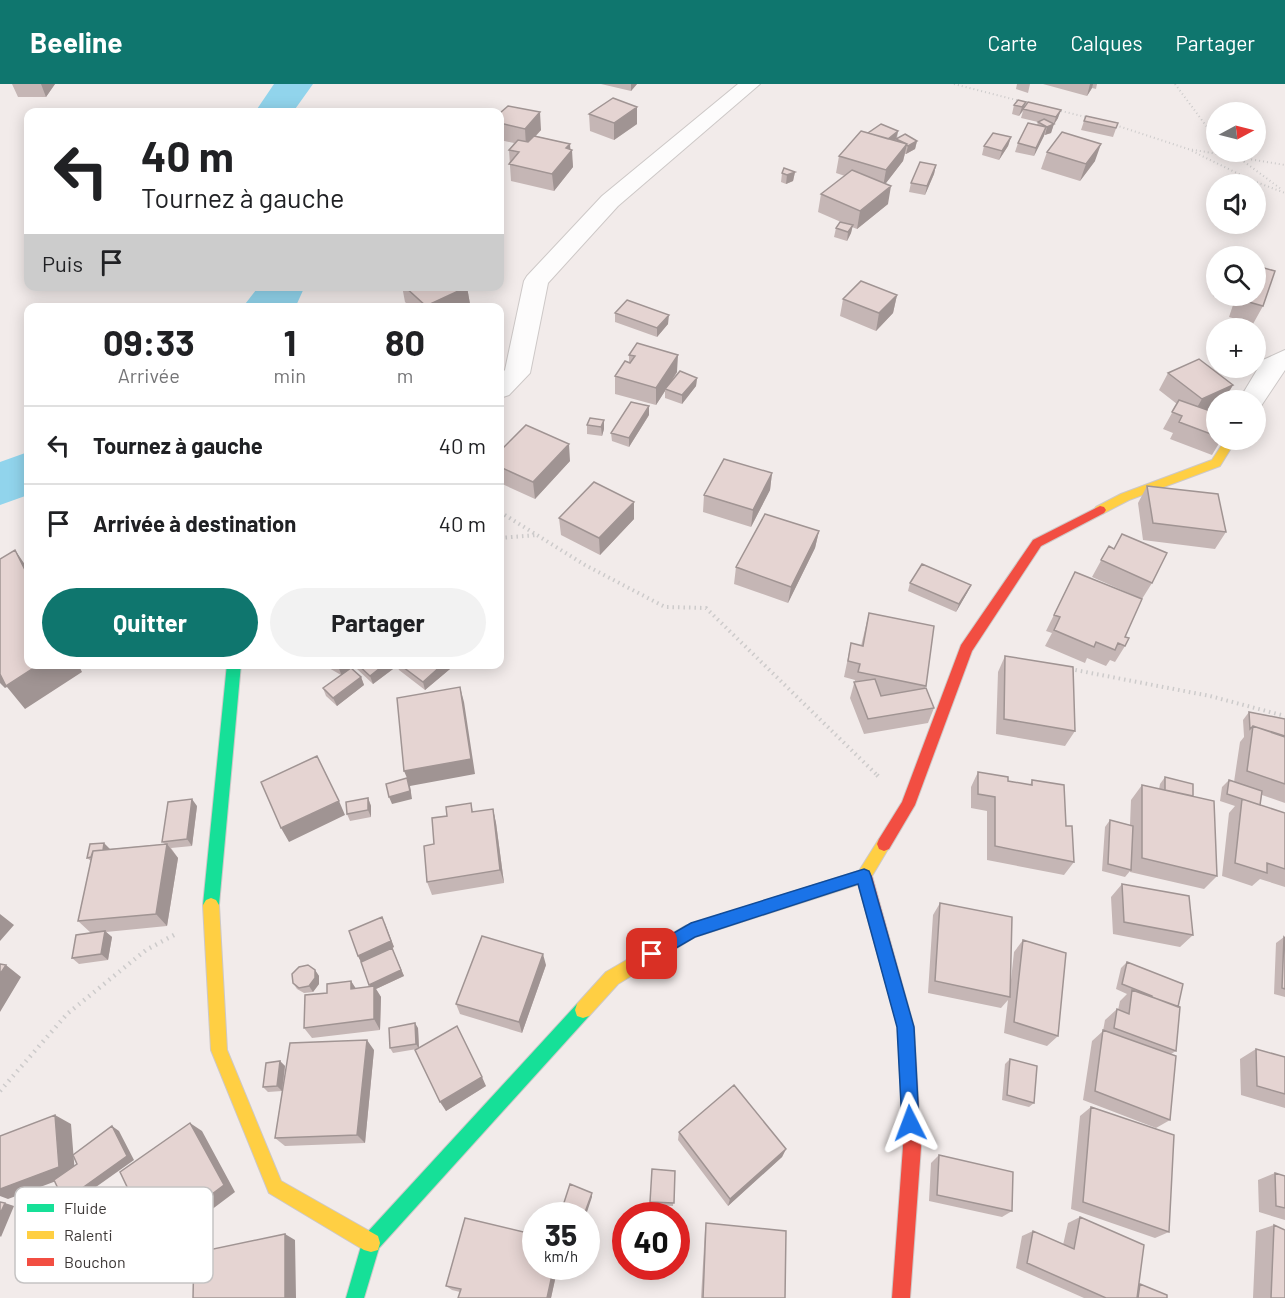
<!DOCTYPE html>
<html lang="fr">
<meta charset="utf-8">
<style>
body{margin:0;font-family:Barlow,sans-serif;background:#f2f2f2;color:#202124;height:100vh;display:flex;flex-direction:column;font-size:22px;white-space:nowrap}
*{box-sizing:border-box;margin:0}
p{font-size:20px;color:#757577}
.icon{flex:none;width:33px;height:33px;fill:none;stroke:currentColor;stroke-width:2;stroke-linecap:round;stroke-linejoin:round}
.map{position:relative;flex:1;overflow:hidden}
.panel{position:absolute;left:24px;top:219px;width:480px;height:366px;display:flex;flex-direction:column;background:#fff;border-radius:12px;box-shadow:0 3px 15px #0003}
.panel>*{flex:none}
.guide{position:absolute;left:24px;top:24px;width:480px;height:183px;border-radius:12px;box-shadow:0 3px 15px #0003;background:#fff;color:#202124;overflow:hidden}
.needle{width:39px;rotate:83deg}
.controls{position:absolute;left:1206px;top:18px;display:grid;gap:12px}
.controls a{display:grid;place-items:center;width:60px;height:60px;border-radius:50%;background:#fff;box-shadow:0 3px 15px #0003;font-size:30px}
.speed{position:absolute;left:522px;top:1118px;display:flex;gap:12px;font-size:30px;font-weight:700;text-align:center}
.speed>*{display:grid;place-content:center;width:78px;height:78px;border-radius:50%;background:#fff;box-shadow:0 3px 15px #0003;line-height:1}
.speed small{font-size:15px;font-weight:400}
.speed .limit{border:9px solid #d22;background:#fff;color:#111}
.pin{position:absolute;display:grid;place-items:center;width:51px;height:51px;color:#fff;margin:-26px;border-radius:12px;box-shadow:0 3px 9px #0006}
.me{position:absolute;width:66px;margin:-33px;rotate:357deg;stroke-linejoin:round;filter:drop-shadow(0 0 4px #0008)}
.turn{display:flex;align-items:center;gap:21px;height:126px;padding:0 18px;font-size:27px}
.turn .icon{width:78px;height:78px;stroke-width:2.5}
.turn b{display:block;font-size:42px;line-height:51px}
.then{display:flex;align-items:center;height:57px;padding:0 18px;background:#0003;gap:12px;font-size:22px}
.eta{display:flex;justify-content:space-evenly;align-items:center;height:102px;text-align:center}
.eta b{font-size:36px;font-weight:700;line-height:42px}
.action{display:flex;gap:12px;margin-top:auto;padding:12px 18px}
.action a{flex:1;height:69px;border-radius:36px;background:#0f766e;color:#fff;font-size:24px;font-weight:700;line-height:69px;text-align:center}
.action a+a{background:#f2f2f2;color:#202124}
ul{padding:0;list-style:none}
li{display:flex;align-items:center;gap:18px;height:78px;padding:0 18px;border-top:2px solid #e0e0e0}
li div{flex:1}
li b{display:block;font-size:22px}
li em{font-style:normal}
header{display:flex;align-items:center;gap:36px;box-sizing:border-box;height:84px;padding:0 30px;background:#0f766e;color:#fff}
header strong{font-size:28px}
nav{display:flex;gap:33px;margin-inline-start:auto;font-size:21px}
.map>svg:first-child{display:block}
.lines{fill:none;stroke-linecap:round;stroke-linejoin:round}
.river{fill:#91d4ec;fill-rule:evenodd}
.street-casing{stroke:#cdc8c7;stroke-width:2}
.fast-casing{stroke:#cdc8c7;stroke-width:2}
.slow-casing{stroke:#cdc8c7;stroke-width:2}
.jam-casing{stroke:#cdc8c7;stroke-width:2}
.path-far2{stroke:#cdcbcb;stroke-width:2;stroke-dasharray:1 3;stroke-linecap:butt}
.path-far1{stroke:#cdcbcb;stroke-width:4;stroke-dasharray:1.5 4;stroke-linecap:butt}
.path{stroke:#cdcbcb;stroke-width:4.5;stroke-dasharray:1.5 5;stroke-linecap:butt}
.street{fill:#fdfcfc;fill-rule:evenodd}
.fast{fill:#16e098;fill-rule:evenodd}
.slow{fill:#ffcf43;fill-rule:evenodd}
.jam{fill:#f24e42;fill-rule:evenodd}
.wall{fill:#c5b6b5}
.shaded-wall{fill:#a09493}
.building{fill:#e5d4d2;stroke:#a09493;stroke-width:1.5}
.route{fill:#1a73e8;stroke:#114b97;stroke-width:1.5}
.key{fill:#fff;stroke:#c5c3c3;stroke-width:1.5}
.key-label{font-size:16px;fill:#3d3837}
</style>
<header>
<strong>Beeline</strong>
<nav><a>Carte</a><a>Calques</a><a>Partager</a></nav>
</header>
<div class="map">
<svg width="1285" height="1214" viewBox="0 0 1285 1214">
<rect width="100%" height="100%" fill="#f2ebea"/>
<g class="lines">
<path class="river" d="M274 0H313L293 28H255Z
M259 202H305L295 224H242Z
M28 368V411L0 421V378Z"/>
<g class="street-casing">
<path id="street" d="M738 0H760L618 122 548 199 530 289 509 311 500 314V291L505 286 524 197 527 192 602 112Z
M1285 266V286L1261 322 1256 324V316H1239L1263 276Z"/>
</g>
<g class="fast-casing">
<path id="fast" d="M227 580H241L219 821 216 826 211 828 206 826 203 821Z
M583 918 589 920 591 926 589 932 379 1164 364 1214H346L364 1152 577 920Z"/>
</g>
<g class="slow-casing">
<path id="slow" d="M1225 356H1236L1220 382 1129 416 1104 429 1100 430 1094 426 1096 423 1121 410 1212 376Z
M884 753 889 755 891 760 869 797 695 853 618 900 589 932 583 934 577 932 575 926 577 920 606 888 685 842 859 787 879 755Z
M211 814 216 816 219 821 227 966 281 1097 378 1152 380 1159 378 1166 371 1168 364 1166 269 1109 211 966 203 821 206 816Z"/>
</g>
<g class="jam-casing">
<path id="jam" d="M1100 422 1104 423 1106 426 1104 429 1041 462 972 567 915 721 889 765 884 767 879 765 877 760 879 755 902 718 961 561 1033 456Z
M864 785 869 787 872 792 914 943 921 1063 910 1214H892L903 1063 898 943 856 792 859 787Z"/>
</g>
<path class="path-far2" d="M954 0 1032 20
M1175 0 1216 55
M1057 26 1090 34
M1112 40 1188 65 1285 81
M1192 67 1251 96 1285 109
M1231 68 1281 105"/>
<path class="path-far1" d="M500 428 585 481 665 523 706 524 878 692
M500 454 537 451
M1070 585 1210 612 1285 632"/>
<path class="path" d="M877 691 881 695
M0 1007 67 930 146 866 174 851"/>
<use href="#street" class="street"/>
<use href="#fast" class="fast"/>
<use href="#slow" class="slow"/>
<use href="#jam" class="jam"/>
</g>
<path class="wall" d="M12 0H55L46 13H18Z
M601 0H637L631 7Z
M1017 0H1030L1028 9 1016 5Z
M1043 0H1097L1096 5 1092 4 1087 12Z
M1018 16 1024 25 1028 18 1058 34 1053 42 1051 49 1044 51 1034 72 1015 68 1018 59 1037 41 1038 38 1021 34 1023 27 1019 32 1012 30 1014 21Z
M637 23V40L614 56 590 47 589 30Z
M500 29 541 46 536 52 570 60 573 83 554 107 511 97 509 66 514 59 500 56Z
M1084 37 1118 39 1113 53 1081 46Z
M898 47 897 55 917 57 915 65 906 70H905L903 77 885 100 888 120 857 145 852 143 851 149 847 157 834 153 836 144 841 138 818 128 821 110 845 92 836 89 839 72Z
M1011 53 1008 62 999 76 982 71 984 62Z
M1047 68 1095 77 1080 97 1041 85Z
M936 81 934 90 925 111 909 108 911 99Z
M795 88 793 97 786 100 781 98 782 89Z
M402 202 467 203 470 220 463 224H411L405 218Z
M1216 204V212H1256L1263 222 1253 240 1229 233 1234 218 1213 212Z
M897 211 893 229 876 247 840 232 843 215Z
M615 229 668 240 657 253 615 238Z
M637 259 677 288 671 298 697 294 696 302 682 320 665 314V307L656 321 615 310V292L629 279V271Z
M1168 289 1233 301 1224 316H1216V321L1207 326 1216 329V356H1221L1212 371 1170 355 1173 349 1163 345 1177 320 1159 306Z
M649 331 629 363 612 357 611 349Z
M590 334 604 345 602 352 587 350V341Z
M500 367 570 377 535 415 500 399Z
M772 389 770 406 751 443 703 428 704 411Z
M1147 402 1226 448 1215 465 1143 456 1138 419Z
M634 418V435L600 471 561 451 559 434Z
M819 447 815 464 788 519 734 500 736 483Z
M1109 462 1152 499 1142 515 1092 493Z
M1075 488 1125 553V562L1115 578 1110 576 1106 582 1087 574 1085 579 1045 562 1052 549 1046 547Z
M910 499 971 501 967 509 956 528 908 507Z
M869 529 926 602 925 604 934 624 928 639 864 650 850 614 855 596 844 593 851 559 861 562Z
M1005 572 1075 647 1065 662 996 650 998 588Z
M322 580H354L349 585 361 593 364 601 337 622 326 612 323 604 341 591Z
M355 580H449L450 585 425 606 399 586 397 582 373 600 357 585Z
M1249 628 1285 635V719L1262 711 1260 721 1285 729V803L1260 795 1252 802 1222 792 1229 729 1235 722 1220 717 1222 703 1229 696 1234 698 1240 658 1244 653V652L1243 636Z
M978 688 1008 697 1030 701 1032 696 1066 742 1074 778 1064 791 987 776V727L971 724V703Z
M1165 693 1193 712 1217 792 1204 805 1130 788V787L1125 793 1102 787 1105 743 1110 736 1130 741 1131 716 1142 701 1159 705 1160 700Z
M368 714 371 722V733L350 737 347 730Z
M471 719 473 728 493 725 496 739 504 799 432 811 427 798 434 760 447 732Z
M197 722 192 762 171 764 178 774 167 842 106 848 112 853 108 876 79 880 72 874 91 849 78 837 91 777 87 774 110 765 165 760 162 758Z
M1122 800 1193 851 1180 863 1113 850 1111 813Z
M940 819 1011 896 1014 868 1023 856 1058 952 1047 962 1004 949 1008 916 1001 924 928 909 933 831Z
M385 839 394 863 392 864 404 892 376 905 381 913 380 946 312 954 304 944 327 909 351 897 356 905 371 903 361 878 358 872Z
M1284 853 1285 854V913L1274 910 1276 859Z
M1127 878 1178 923 1176 967 1171 970 1170 1036 1156 1044 1083 1016 1092 957 1103 947 1105 936 1117 925 1118 926 1120 917 1127 910 1116 905 1121 884Z
M546 881 522 949 460 930 456 920Z
M315 886 319 892V900L313 908 304 909 297 905 293 899Z
M418 944 419 964 486 1002 446 1027 417 965 393 969 390 964Z
M1256 965 1285 973V1024L1241 1011 1240 975Z
M374 966 365 1059 285 1062 275 1054 282 1007 268 1008 263 1003 280 977 285 982 283 1003Z
M1010 975 1034 1019 1029 1023 1002 1016 1005 980Z
M1091 1023 1169 1148 1155 1154 1071 1125 1080 1032Z
M679 1048 786 1065 782 1073 728 1122 678 1056Z
M939 1071 1012 1127 1002 1133 929 1117 931 1079Z
M652 1085 675 1087 673 1122 650 1121Z
M1275 1089 1285 1092V1136L1259 1128 1258 1096Z
M1080 1133 1139 1200 1167 1214H1084L1016 1184 1022 1152 1033 1147 1063 1161 1068 1139Z
M706 1139 785 1214H701L705 1145Z
M1274 1141 1285 1214H1253L1256 1147Z
M536 1182H558L551 1214H458L460 1208 452 1206 446 1202Z"/>
<path class="shaded-wall" d="M41 0H55L46 13Z
M631 0H637L631 7Z
M1090 0H1093L1092 4 1087 12Z
M1026 18 1023 26 1019 32 1022 23Z
M637 23V40L614 56V39Z
M1061 26 1058 34 1053 42 1056 33Z
M540 28 541 46 526 62 525 45Z
M1054 40 1051 49 1045 51 1047 43Z
M1046 43 1044 52 1034 72 1036 64Z
M898 47 896 55 878 70 879 61Z
M1011 53 1008 62 999 76 1002 67Z
M917 57 915 65 906 70 908 62Z
M570 60V68L572 66 573 83 554 107 552 90 566 64Z
M907 60 903 77 883 103 886 86Z
M1101 60 1095 77 1080 97 1086 80Z
M936 81 934 90 925 111 927 102Z
M795 88 793 97 786 100 787 91Z
M891 102 888 120 857 145 860 127Z
M853 141 851 149 847 157 848 148Z
M467 203 470 220 463 224H426V222Z
M897 211 893 229 876 247 879 229Z
M669 231 668 240 657 253V244Z
M678 271 677 288 666 305H665V307L656 321V304Z
M697 294 696 302 682 320V311Z
M1233 301 1224 316H1216V321L1192 332 1202 315Z
M649 322V331L629 363V354Z
M604 336V345L602 352 601 343Z
M569 360 570 377 535 415 533 398Z
M772 389 770 406 751 443 753 426Z
M634 418V435L600 471 599 454Z
M819 447 815 464 788 519 791 503Z
M15 466 28 485V492Z
M971 501 967 509 956 528 959 520Z
M40 580H78L82 588 25 625 7 603 5 604 0 599V585Z
M337 580H354L342 592Z
M385 580H397V582L373 600 370 592Z
M443 580H449L450 585 425 606 423 598Z
M361 593 364 601 337 622 333 614Z
M460 603 464 618 475 690 410 702 412 715 392 720 389 713 407 694 404 687Z
M368 714 371 722V733L368 726Z
M192 715 197 722 192 762 187 755Z
M339 717 345 731 289 758 281 744Z
M493 725 496 739 504 799 500 786Z
M104 759 111 766 101 772Z
M167 760 178 774 167 842 156 830Z
M0 830 14 841 0 857Z
M382 833 394 863 392 864 404 892 376 905 381 913 380 946 374 935 373 906 369 901 361 878 358 872Z
M105 847 112 853 108 876 101 870Z
M543 870 546 881 522 949 519 938Z
M6 881 21 893 0 928V890Z
M315 886 319 892V900L313 908 309 902Z
M351 897 358 908 351 905Z
M415 939 418 944 419 965 416 960Z
M367 956 374 966 365 1059 357 1051Z
M280 977 285 982 282 1007 277 1002Z
M482 993 486 1002 446 1027 440 1018Z
M55 1031 71 1040 75 1090 8 1115 0 1112V1105Z
M190 1039 202 1047 235 1108 166 1160 152 1155Z
M112 1042 119 1047 134 1076 72 1120 64 1117Z
M786 1065 782 1073 728 1122 730 1115Z
M592 1109V1113L586 1131H584Z
M5 1119 14 1122 1 1153 0 1152V1130Z
M285 1150 295 1156 296 1214H285Z
M554 1182H558L551 1214H547Z"/>
<path class="building" d="M613 14 637 23 614 39 589 30Z
M1018 16 1026 18 1022 23 1014 21Z
M1028 18 1061 26 1056 33 1023 25Z
M508 22 540 28 525 45 500 39V29Z
M1086 32 1118 39 1116 44 1084 37Z
M1044 35 1054 40 1047 43 1038 38Z
M1028 39 1046 43 1036 64 1018 59Z
M881 40 898 47 888 55 868 49Z
M861 47 907 60 886 86 839 72Z
M1062 48 1101 60 1086 80 1047 68Z
M993 49 1011 53 1002 67 984 62Z
M905 50 917 57 908 62 906 61 907 60 896 55Z
M534 52 570 60 566 64 572 66 552 90 509 80 519 68 509 66 518 56 528 58Z
M920 78 936 81 927 102 911 99Z
M784 84 795 88 787 91 782 89Z
M852 86 891 102 860 127 821 110Z
M840 138 853 141 848 148 836 144Z
M1257 182 1275 187 1263 222 1238 215 1239 212H1256V185Z
M861 197 897 211 879 229 843 215Z
M404 202H467V203L426 222Z
M627 216 669 231 657 244 615 229Z
M637 259 678 271 656 304 615 292 625 277 630 279 635 272 629 271Z
M1199 275 1233 301 1202 315 1168 289Z
M680 287 697 294 682 311 665 305Z
M1179 316 1216 329V352L1179 338 1182 332 1172 328Z
M631 318 649 322 629 354 611 349Z
M590 334 604 336 601 343 587 341Z
M526 341 569 360 533 398 500 383V367Z
M724 375 772 389 753 426 704 411Z
M594 398 634 418 599 454 559 434Z
M1147 402 1218 410 1226 448 1153 439Z
M765 430 819 447 791 503 736 483Z
M1122 450 1167 469 1152 499 1101 476 1109 462 1114 465Z
M15 466 28 492V580H40L6 602 0 590V475Z
M922 480 971 501 959 520 910 499Z
M1075 488 1142 515 1125 553 1129 554 1125 562 1118 559 1115 566 1096 558 1094 563 1054 546 1060 533 1054 531Z
M869 529 934 542 926 602 858 588 860 580 848 577 851 559 863 562Z
M1005 572 1073 583 1075 647 1004 635Z
M357 580H385L370 592Z
M399 580H443L423 598Z
M351 584 361 593 333 614 323 604Z
M875 595 881 612 926 604 934 624 868 635 854 598Z
M460 603 471 675 404 687 397 614Z
M1249 628 1285 635V652L1253 642 1250 645Z
M1253 642 1285 653V700L1247 687Z
M317 672 339 717 281 744 261 698Z
M978 688 1008 693V697L1032 701V696L1064 701 1066 742H1072L1074 778 995 762V713L978 710Z
M1165 693 1193 700V712L1165 706Z
M407 694 410 707 389 713 386 700Z
M1229 696 1262 707 1260 721 1227 710Z
M1142 701 1214 717 1217 792 1142 774Z
M368 714V726L347 730 346 718Z
M192 715 187 755 162 758 168 718Z
M1242 715 1285 729V785L1267 779V789L1235 779Z
M471 719 472 728 493 725 500 786 427 798 424 762 434 760 432 734 447 732 446 723Z
M1110 736 1133 742 1131 786 1108 780Z
M104 759 103 766 93 767 91 773 87 774 90 760Z
M167 760 156 830 78 837 93 767Z
M1122 800 1189 812 1193 851 1124 838Z
M940 819 1012 833 1010 913 935 897Z
M382 833 391 857 358 872 349 847Z
M105 847 101 870 72 874 76 851Z
M482 852 543 870 519 938 456 920Z
M1284 853 1285 854V905L1282 904Z
M1023 856 1066 869 1058 952 1014 938Z
M392 864 401 886 369 901 361 878Z
M1127 878 1183 900 1178 923 1152 913V912L1122 900Z
M0 880 6 881 0 890Z
M308 881 315 886V894L309 902 299 904 293 899 292 890 299 883Z
M351 897V905L374 902V935L304 944 305 911 327 909V900Z
M1132 906 1180 923 1176 967 1114 944 1117 925 1129 930Z
M415 939 416 960 390 964 389 944Z
M457 942 482 993 440 1018 415 966Z
M1103 946 1176 972 1170 1036 1095 1007Z
M367 956 357 1051 275 1054 290 959Z
M1256 965 1285 973V1010L1257 1002Z
M1010 975 1037 982 1034 1019 1007 1011Z
M280 977 277 1002 263 1003 266 979Z
M734 1001 786 1065 730 1115 679 1048Z
M1091 1023 1174 1051 1169 1148 1083 1118Z
M55 1031 59 1083 0 1105V1052Z
M190 1039 224 1101 152 1155 120 1088Z
M112 1042 127 1072 64 1117 54 1096 77 1080 73 1071Z
M939 1071 1013 1088 1012 1127 937 1111Z
M652 1085 675 1087 674 1119 650 1118Z
M1275 1089 1285 1092V1124L1276 1122Z
M570 1100 592 1109 584 1131H560Z
M0 1118 5 1119 0 1130Z
M1080 1133 1144 1161 1137 1214H1106L1027 1179 1033 1147 1074 1165Z
M465 1134 536 1151V1182H554L547 1214H458L461 1205 446 1202Z
M706 1139 786 1147 785 1214H703Z
M1274 1141 1285 1146V1214H1271Z
M285 1150V1214H193L194 1169Z
M1140 1200 1167 1211V1214H1138Z"/>
<path class="route" d="M864 785 869 787 871 792 914 943 919 1039 917 1045 910 1048 904 1045 902 1039 897 943 858 800 695 853 652 878 646 876 644 870 646 865 691 839Z"/>
<rect x="15" y="1103" width="198" height="96" rx="9" class="key"/>
<rect x="27" y="1120" width="27" height="8" fill="#16e098"/>
<rect x="27" y="1147" width="27" height="8" fill="#ffcf43"/>
<rect x="27" y="1174" width="27" height="8" fill="#f24e42"/>
<g class="key-label">
<text x="64" y="1130">Fluide</text>
<text x="64" y="1157">Ralenti</text>
<text x="64" y="1184">Bouchon</text>
</g>
</svg>
<div class="controls">
<a><svg class="needle" viewBox="-14 -14 28 28"><path d="M0-13l5 13h-10z" fill="#e53935"/><path d="M0 13l5-13h-10z" fill="#757577"/></svg></a>
<a><svg class="icon" aria-label="sound" viewBox="0 0 24 24"><path d="M4 9h4l5-4v14l-5-4H4zM17 9q2 3 0 6"/></svg></a>
<a><svg class="icon" aria-label="search" viewBox="0 0 24 24"><circle cx="10" cy="10" r="6"/><path d="M15 15l6 6"/></svg></a>
<a>+</a>
<a>−</a>
</div>
<div class="speed"><div>35<small>km/h</small></div><div class="limit">40</div></div>
<div class="pin" style="left:652px;top:870px;background:#d93025"><svg class="icon" aria-label="arrive" viewBox="0 0 24 24"><path d="M6 21V4h12l-3 4 3 4H6"/></svg></div>
<svg class="me" style="left:910px;top:1039px" viewBox="-20 -20 40 40"><path d="M0-17L14 15 0 8-14 15z" fill="#1a73e8" stroke="#fff" stroke-width="4"/></svg>
<div class="guide">
<div class="turn"><svg class="icon" aria-label="left" viewBox="0 0 24 24"><path d="M17 20v-9H6M10 6l-5 5 5 5"/></svg><div><b>40 m</b>Tournez à gauche</div></div>
<div class="then">Puis<svg class="icon" aria-label="arrive" viewBox="0 0 24 24"><path d="M6 21V4h12l-3 4 3 4H6"/></svg></div>
</div>
<section class="panel">
<div class="eta">
<div><b>09:33</b><p>Arrivée</p></div>
<div><b>1</b><p>min</p></div>
<div><b>80</b><p>m</p></div>
</div>
<ul>
<li><svg class="icon" aria-label="left" viewBox="0 0 24 24"><path d="M17 20v-9H6M10 6l-5 5 5 5"/></svg><div><b>Tournez à gauche</b></div><em>40 m</em></li>
<li><svg class="icon" aria-label="arrive" viewBox="0 0 24 24"><path d="M6 21V4h12l-3 4 3 4H6"/></svg><div><b>Arrivée à destination</b></div><em>40 m</em></li>
</ul>
<div class="action"><a>Quitter</a><a>Partager</a></div>
</section>
</div>
